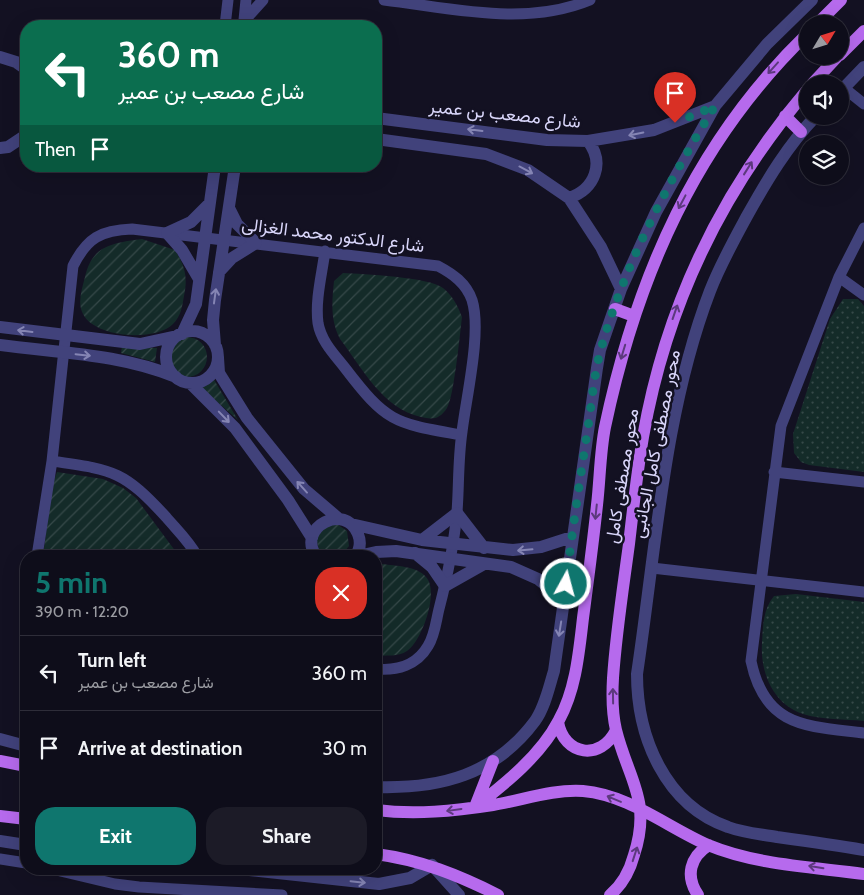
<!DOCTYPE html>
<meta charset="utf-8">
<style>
body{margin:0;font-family:Cabin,Vazirmatn,sans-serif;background:#1c1b27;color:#f1f3f6;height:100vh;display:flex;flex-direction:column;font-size:19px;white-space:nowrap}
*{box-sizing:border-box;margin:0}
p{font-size:16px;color:#9b9ca2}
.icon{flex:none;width:28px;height:28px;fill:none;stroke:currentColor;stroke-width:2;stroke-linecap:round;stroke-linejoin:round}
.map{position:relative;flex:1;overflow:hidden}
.panel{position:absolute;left:20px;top:550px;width:362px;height:325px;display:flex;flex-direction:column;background:#0e0d1a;border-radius:20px;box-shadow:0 5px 20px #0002,0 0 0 1px #2e2d39}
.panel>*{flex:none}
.banner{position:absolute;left:20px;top:20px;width:362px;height:152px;border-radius:20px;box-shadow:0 5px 20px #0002,0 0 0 1px #2e2d39;background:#0b6e4f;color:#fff;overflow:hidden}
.needle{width:32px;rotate:52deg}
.fabs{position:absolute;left:799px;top:15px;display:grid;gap:10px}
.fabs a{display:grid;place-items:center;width:50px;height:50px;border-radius:50%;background:#0e0d1a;box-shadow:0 5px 20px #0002,0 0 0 1px #2e2d39;font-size:25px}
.pin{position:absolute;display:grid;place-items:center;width:42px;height:42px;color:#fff;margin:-51px -21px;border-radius:50% 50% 50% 0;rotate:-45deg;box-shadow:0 0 5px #0007}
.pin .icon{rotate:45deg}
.me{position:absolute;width:55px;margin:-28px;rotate:7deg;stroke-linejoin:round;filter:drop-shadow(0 0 4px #0008)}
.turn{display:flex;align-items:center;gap:18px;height:105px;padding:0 15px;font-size:22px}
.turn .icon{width:65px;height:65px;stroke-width:2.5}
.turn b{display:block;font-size:35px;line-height:42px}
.then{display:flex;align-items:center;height:48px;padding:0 15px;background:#0003;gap:10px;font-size:19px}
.round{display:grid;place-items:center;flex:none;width:52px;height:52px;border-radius:20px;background:#1c1b27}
.headline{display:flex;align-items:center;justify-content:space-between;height:85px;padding:0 15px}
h1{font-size:30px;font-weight:700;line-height:38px;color:#0f766e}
.cta{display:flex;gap:10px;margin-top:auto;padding:10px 15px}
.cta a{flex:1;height:58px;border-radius:20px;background:#0f766e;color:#fff;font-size:20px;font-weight:700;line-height:58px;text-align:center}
.cta a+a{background:#1c1b27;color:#f1f3f6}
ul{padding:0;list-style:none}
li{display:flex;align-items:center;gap:15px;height:75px;padding:0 15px;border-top:1px solid #2e2d39}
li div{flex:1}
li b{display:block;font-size:19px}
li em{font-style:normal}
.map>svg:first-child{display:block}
.grass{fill:url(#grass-dots)}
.garden{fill:url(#garden-furrows)}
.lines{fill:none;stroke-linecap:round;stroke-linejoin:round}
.minor{stroke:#41427b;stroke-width:11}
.tertiary{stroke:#41427b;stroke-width:12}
.primary{stroke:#b66aed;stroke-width:12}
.oneway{stroke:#5c397d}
.oneway2{stroke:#8585b4}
.route{stroke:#0f766e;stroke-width:9;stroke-dasharray:0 16.2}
.labels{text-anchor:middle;stroke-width:5;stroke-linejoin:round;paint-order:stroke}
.street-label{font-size:18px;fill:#d9d6fa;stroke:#131122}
</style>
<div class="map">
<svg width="864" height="895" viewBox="0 0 864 895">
<defs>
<pattern id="grass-dots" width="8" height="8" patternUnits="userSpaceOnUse" patternTransform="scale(1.25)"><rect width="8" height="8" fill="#142b29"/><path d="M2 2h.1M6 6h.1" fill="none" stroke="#364949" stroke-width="1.8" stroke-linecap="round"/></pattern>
<pattern id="garden-furrows" width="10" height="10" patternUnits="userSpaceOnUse" patternTransform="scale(1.25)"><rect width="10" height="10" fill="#142b29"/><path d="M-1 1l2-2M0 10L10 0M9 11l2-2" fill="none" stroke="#364949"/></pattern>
</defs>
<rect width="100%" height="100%" fill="#131122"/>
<path class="grass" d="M843 299H858L864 306V472L809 465 801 462 794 453 793 434 830 319Z
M796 594 864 602V721C845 719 821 720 803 714 773 704 760 672 762 643 763 626 763 609 774 596Z"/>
<path class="garden" d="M142 239 175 250C185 266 188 277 184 296 182 307 181 316 173 324 155 342 95 338 83 314 77 303 82 289 85 277 92 245 113 243 142 239Z
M343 273C363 274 429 277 443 288 452 295 458 306 462 317 460 333 454 397 447 408 440 419 433 420 421 417 383 409 362 368 340 339 330 320 332 301 334 281Z
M167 357a20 20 0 1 1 40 0a20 20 0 1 1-40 0Z
M122 346 157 348 155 362 121 353Z
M213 378 238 420 200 387Z
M57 472 103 479 123 488 136 498 179 556H43L52 486Z
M334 522 347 531 349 546 341 556H321L314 533Z
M382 564C396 566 417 566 426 577 440 592 421 642 407 651 398 657 386 655 376 656V565Z"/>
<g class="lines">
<path class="minor" d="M384 0C452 8 525 27 590 0
M244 20 246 0
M244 21 263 0
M225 26 228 0
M844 88 864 104
M864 228 839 277 781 426 751 661C765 728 807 726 864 733
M325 251C322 274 315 300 318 323 321 341 334 354 345 368 387 423 394 423 461 435
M839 277 864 295
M52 461C113 470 123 470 166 517 177 530 189 541 197 556
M774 472 864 482
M37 556 52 461 73 266C87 238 101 230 132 229L438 266C453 274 466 283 472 300 482 332 466 398 462 432 458 459 459 486 457 512 454 544 447 578 439 609 436 621 435 635 428 646 417 665 397 671 376 669
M652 568 864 592
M0 859 26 863
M52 869 115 884 139 887 282 895"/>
<path class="tertiary" d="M0 57 16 62 26 69
M840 92 864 67
M816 116C788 145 767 180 747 216 734 240 720 265 710 291 664 411 656 548 637 674 637 737 665 805 728 827 744 833 761 834 777 837 806 841 835 845 864 850
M376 118 547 140 588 141 654 130 715 106
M376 139 486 154 528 170 569 198 601 247 621 289
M0 148 8 147 26 135
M569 198C595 189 605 163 588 141
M219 272 232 258 256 243 237 224 229 208
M199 279 182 250 167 233 191 222 209 204
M0 327 140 344 177 336
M166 357a26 26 0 1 1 52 0a26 26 0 1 1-52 0Z
M182 334 196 304 215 166
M0 345C59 353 121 354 176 377
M215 345 213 320 215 300 235 166
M218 358 219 373 247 418 304 489 338 518
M190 383 235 428 288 500 312 538
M351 524 422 540 513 550 541 547 572 537
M422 540 457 513 484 548
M415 553 432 567 445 586 484 564
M316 556C296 527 346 502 358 534 361 542 360 550 355 556
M358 556 376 552 396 551 511 567 538 579 564 600
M0 739 26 746
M376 787C440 789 495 775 535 721 545 707 549 687 554 671L597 368 600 350 621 289 656 212 715 106 767 44 812 0
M0 841 26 845
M240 869 379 884 410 878 432 865 459 895"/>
<path class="primary" d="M817 24 841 0
M840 55 864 31
M812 84 838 56
M785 116 801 132
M615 309 634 316
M558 722C564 756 601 761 616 730
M0 761 26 766
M475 807C506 783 541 755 559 720 576 689 579 652 583 618 588 580 593 543 597 505 600 480 600 452 605 427 637 276 696 141 808 33
M475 807 493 761
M376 810C415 815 454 811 493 805 523 800 553 789 583 791 629 795 667 827 708 845 756 865 813 867 864 874
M0 816 26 819
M376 854C421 860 458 875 498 895
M610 895C622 885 630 870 634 855 652 800 628 779 616 730 612 713 612 695 613 678 616 633 623 589 629 544 633 509 637 473 643 437 666 305 721 191 808 89
M698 895C685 876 690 857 709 845"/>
</g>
<defs><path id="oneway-shaft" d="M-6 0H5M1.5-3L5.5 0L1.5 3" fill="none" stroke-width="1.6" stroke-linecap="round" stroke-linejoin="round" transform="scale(1.25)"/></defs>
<g class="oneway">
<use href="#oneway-shaft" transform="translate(773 68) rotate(132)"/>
<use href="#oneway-shaft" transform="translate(748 168) rotate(-58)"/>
<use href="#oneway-shaft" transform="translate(682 202) rotate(118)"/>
<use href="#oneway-shaft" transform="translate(675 312) rotate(-71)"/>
<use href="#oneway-shaft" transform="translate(623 352) rotate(107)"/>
<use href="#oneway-shaft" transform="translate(596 512) rotate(96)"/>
<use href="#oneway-shaft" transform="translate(613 696) rotate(-91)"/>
<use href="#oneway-shaft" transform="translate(614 799) rotate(-157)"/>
<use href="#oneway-shaft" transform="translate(454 810) rotate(172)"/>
<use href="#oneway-shaft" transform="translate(635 854) rotate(-72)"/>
<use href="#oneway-shaft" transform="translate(816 867) rotate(-171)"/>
</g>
<g class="oneway2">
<use href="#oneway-shaft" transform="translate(475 130) rotate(-173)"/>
<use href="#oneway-shaft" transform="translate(636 134) rotate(168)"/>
<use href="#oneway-shaft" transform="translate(526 170) rotate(28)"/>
<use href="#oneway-shaft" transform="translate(215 296) rotate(-82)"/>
<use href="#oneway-shaft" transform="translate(25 331) rotate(-173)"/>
<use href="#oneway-shaft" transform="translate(83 355) rotate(6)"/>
<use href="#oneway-shaft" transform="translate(224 417) rotate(46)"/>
<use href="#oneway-shaft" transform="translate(302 487) rotate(-132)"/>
<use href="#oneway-shaft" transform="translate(525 550) rotate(175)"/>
<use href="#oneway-shaft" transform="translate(560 629) rotate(99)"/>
<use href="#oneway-shaft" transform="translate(358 882) rotate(6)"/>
</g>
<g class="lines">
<path class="route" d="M566 584C572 532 580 480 588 427 592 401 594 374 601 349 624 265 670 179 715 106L675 123"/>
</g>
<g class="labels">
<g class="street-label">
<text transform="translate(505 114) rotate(6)" y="6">شارع مصعب بن عمير</text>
<text transform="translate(333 235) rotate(7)" y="6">شارع الدكتور محمد الغزالى</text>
<text transform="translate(656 444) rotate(-79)" y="6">محور مصطفى كامل الجانبى</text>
<text transform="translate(622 476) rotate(-81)" y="6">محور مصطفى كامل</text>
</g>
</g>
</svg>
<div class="fabs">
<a><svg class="needle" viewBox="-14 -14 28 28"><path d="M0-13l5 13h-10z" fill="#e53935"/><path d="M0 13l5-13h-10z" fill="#9b9ca2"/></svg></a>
<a><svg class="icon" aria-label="sound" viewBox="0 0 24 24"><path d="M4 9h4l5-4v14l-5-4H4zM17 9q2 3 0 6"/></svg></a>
<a><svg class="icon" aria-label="layers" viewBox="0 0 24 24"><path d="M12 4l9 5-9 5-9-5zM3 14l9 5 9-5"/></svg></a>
</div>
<div class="pin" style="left:675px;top:123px;background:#d93025"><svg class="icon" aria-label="arrive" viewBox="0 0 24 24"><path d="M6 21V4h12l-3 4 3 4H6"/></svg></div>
<svg class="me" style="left:566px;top:584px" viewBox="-20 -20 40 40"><circle r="17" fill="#0f766e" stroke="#fff" stroke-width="3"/><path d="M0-11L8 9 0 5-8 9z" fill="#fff"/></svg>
<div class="banner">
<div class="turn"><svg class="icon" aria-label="left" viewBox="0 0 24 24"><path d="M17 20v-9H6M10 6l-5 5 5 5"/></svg><div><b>360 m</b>شارع مصعب بن عمير</div></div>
<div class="then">Then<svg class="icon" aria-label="arrive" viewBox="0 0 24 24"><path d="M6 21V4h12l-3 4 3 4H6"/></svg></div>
</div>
<section class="panel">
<div class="headline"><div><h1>5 min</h1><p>390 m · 12:20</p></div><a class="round" style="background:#d93025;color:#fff"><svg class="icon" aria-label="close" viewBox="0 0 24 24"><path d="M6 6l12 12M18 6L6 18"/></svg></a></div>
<ul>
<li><svg class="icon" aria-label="left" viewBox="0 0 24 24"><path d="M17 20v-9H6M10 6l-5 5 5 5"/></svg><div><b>Turn left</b><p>شارع مصعب بن عمير</p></div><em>360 m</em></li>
<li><svg class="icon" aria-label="arrive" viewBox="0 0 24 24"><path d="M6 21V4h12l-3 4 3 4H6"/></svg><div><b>Arrive at destination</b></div><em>30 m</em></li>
</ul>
<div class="cta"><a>Exit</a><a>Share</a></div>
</section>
</div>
